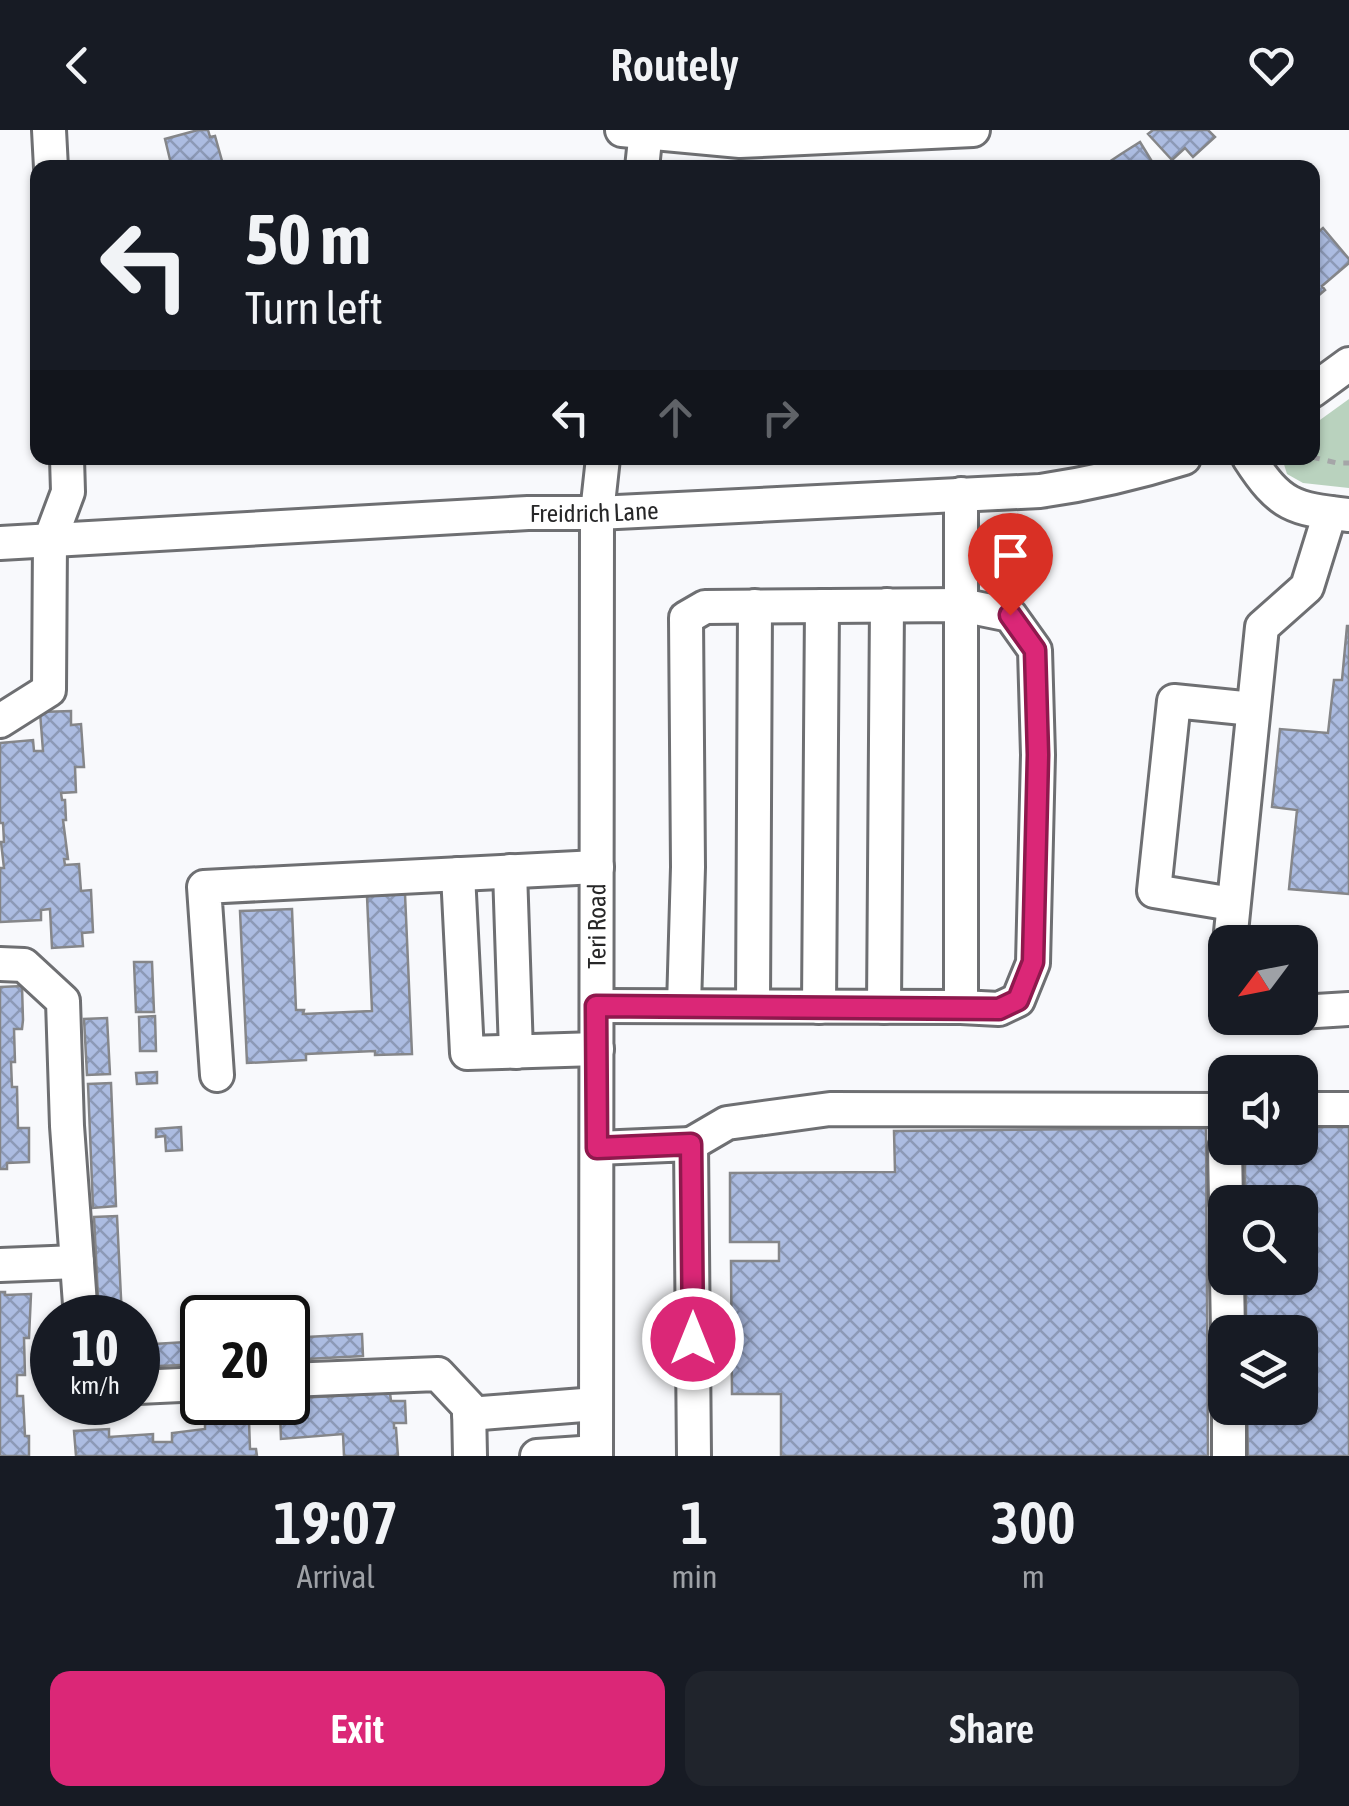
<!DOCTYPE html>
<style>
body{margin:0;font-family:"Asap Condensed",sans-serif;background:#20242c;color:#f1f3f6;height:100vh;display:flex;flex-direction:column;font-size:38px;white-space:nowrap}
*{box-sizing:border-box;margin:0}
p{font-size:32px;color:#9ea1a6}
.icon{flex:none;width:55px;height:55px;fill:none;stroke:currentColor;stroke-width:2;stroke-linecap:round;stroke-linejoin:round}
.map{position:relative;height:1326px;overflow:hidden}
.side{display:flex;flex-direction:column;background:#171b24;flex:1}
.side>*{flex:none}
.banner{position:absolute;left:30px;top:30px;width:1290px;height:305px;border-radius:20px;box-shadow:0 2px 8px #0004;background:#171b24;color:#f1f3f6;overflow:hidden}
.needle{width:65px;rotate:238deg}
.fabs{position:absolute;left:1208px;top:795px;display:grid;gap:20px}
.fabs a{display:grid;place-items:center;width:110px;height:110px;border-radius:20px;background:#171b24;box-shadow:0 2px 8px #0004;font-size:50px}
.speed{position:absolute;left:30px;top:1165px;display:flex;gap:20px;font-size:50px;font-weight:700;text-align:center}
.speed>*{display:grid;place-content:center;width:130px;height:130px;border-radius:50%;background:#171b24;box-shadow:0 2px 8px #0004;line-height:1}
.speed small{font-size:25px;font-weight:400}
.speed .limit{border:5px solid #111;border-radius:15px;background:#fff;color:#111}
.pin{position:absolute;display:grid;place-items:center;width:85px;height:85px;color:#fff;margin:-102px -42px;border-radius:50% 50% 50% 0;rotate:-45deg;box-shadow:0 0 10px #0007}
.pin .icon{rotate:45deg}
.me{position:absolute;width:110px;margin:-55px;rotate:0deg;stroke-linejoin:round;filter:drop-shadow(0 0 8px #0008)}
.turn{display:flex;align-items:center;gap:35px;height:210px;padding:0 50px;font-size:45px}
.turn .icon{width:130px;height:130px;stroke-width:2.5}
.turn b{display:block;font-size:70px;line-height:85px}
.lanes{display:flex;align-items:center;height:95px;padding:0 50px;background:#0003;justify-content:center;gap:50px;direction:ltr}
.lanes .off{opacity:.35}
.eta{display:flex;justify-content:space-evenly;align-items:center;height:170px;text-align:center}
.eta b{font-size:60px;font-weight:600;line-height:70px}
.cta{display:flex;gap:20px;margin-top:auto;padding:20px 50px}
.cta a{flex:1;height:115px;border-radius:20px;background:#db2777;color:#fff;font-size:40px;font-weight:600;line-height:115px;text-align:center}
.cta a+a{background:#20242c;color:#f1f3f6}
header{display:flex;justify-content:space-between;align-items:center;height:130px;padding:0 50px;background:#171b24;font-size:45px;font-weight:600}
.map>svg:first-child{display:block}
.park{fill:#b9d2be}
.building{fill:url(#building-cross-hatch);stroke:#858689;stroke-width:2.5}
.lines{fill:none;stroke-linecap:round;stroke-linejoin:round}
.minor-casing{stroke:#6e6f72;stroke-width:38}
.path{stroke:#a5a6a8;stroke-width:5;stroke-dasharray:8 8;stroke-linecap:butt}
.minor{stroke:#fff;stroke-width:32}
.route-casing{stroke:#8e194d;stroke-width:25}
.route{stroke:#db2777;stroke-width:18}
.labels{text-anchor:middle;stroke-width:10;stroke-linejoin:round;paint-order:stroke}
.street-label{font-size:25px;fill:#272728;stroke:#fff}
</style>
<header><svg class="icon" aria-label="back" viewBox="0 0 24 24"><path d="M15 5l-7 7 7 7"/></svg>Routely<svg class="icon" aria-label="heart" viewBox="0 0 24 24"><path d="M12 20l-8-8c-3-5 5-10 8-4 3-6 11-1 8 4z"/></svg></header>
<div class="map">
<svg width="1349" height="1326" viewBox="0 0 1349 1326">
<defs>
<pattern id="building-cross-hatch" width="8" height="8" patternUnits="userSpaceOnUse" patternTransform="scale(2.5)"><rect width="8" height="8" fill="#acbce1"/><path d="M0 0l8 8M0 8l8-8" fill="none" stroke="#8c99b6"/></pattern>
</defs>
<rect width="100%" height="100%" fill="#f8f9fc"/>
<path class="park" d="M1349 269V358L1303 353 1287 344 1282 328H1312L1313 295Z"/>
<path class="building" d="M198 0H208L210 7 215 6 224 38H172L165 9Z
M1153 0H1208L1215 7 1193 27 1185 18 1172 30 1148 4Z
M1140 12 1156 38H1100L1121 24Z
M1323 98 1349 129V133L1322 156 1325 160 1312 171V107Z
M1347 496H1349V764L1289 759 1297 680 1272 677 1280 599 1328 603 1334 550H1342Z
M71 581V595L81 594 84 637H75L76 662 61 663 62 670H65L66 690H63L68 729H64L65 735 79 734 81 761 91 760 93 802 82 803 83 816 52 818 50 779 41 780V790L0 792V738H4L1 712H4L3 693H0V613L33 610 34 621H43L40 582Z
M405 764 412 924 375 925V921L306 924V930L247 933 240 781 292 779 296 880H304L303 884 372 881 367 766Z
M134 832H152L154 882H136Z
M22 856 23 890 22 899H14L15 932H11L12 957H17L18 998H29V1032L7 1033V1039H0V857Z
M155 886 156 921H140L139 887Z
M107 888 110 944 87 945 84 889Z
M157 942V953L137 954 136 943Z
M111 953 116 1076 93 1078 88 954Z
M181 997 182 1020 166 1021 165 1006 156 1007V999Z
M1300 997H1349V1326H1248L1247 1278H1300V1202H1246V1148H1300V1072H1245V1018H1300Z
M1206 998 1208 1326H781V1264H732L731 1131H779V1112H730V1043L895 1042 894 1001Z
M117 1086 122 1188H99L94 1087Z
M0 1162H5V1165L31 1164 29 1208H24L25 1245H17V1266H23L25 1306H29V1326H0Z
M362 1204 363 1226 288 1230V1208Z
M202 1211V1234L138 1237V1215Z
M390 1263 391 1271H405L406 1293H394V1298H396L398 1326H344L343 1304 281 1309 280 1282H290V1275L299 1274 298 1268Z
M249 1291 250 1319H256L257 1326H76L74 1301 109 1299V1307L153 1304V1312H172V1303L205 1299V1292Z"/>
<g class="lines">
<g class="minor-casing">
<g id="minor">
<path d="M49 0 51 38"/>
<path d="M622 0 740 11 973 0"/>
<path d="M642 38 646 0"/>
<path d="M1312 261 1349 234"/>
<path d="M1249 328C1280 376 1293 379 1349 385"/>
<path id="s1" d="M0 413 528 383H597L1040 361C1089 354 1136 343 1184 328"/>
<path d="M0 591 49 560 50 410 68 362 67 328"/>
<path d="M510 741 516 922"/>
<path d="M458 744 467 923 597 919"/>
<path d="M1232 774 1154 761 1174 571 1253 579"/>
<path d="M1230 812 1262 497 1307 457 1330 383"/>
<path d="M0 834 24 835 63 871 67 996 81 1188"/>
<path d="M597 876 961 877V364"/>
<path d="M684 876 688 737 686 488 705 477 961 475 1010 485 1035 520 1038 625 1033 833 1018 870 999 879 961 877"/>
<path d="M753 876 755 476"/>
<path d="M819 877 822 476"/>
<path d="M884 877 887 475"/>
<path d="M1300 882 1349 879"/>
<path d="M217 945 204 757 597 737"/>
<path d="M1300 979H1349"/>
<path d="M691 1014 727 993 830 979 1225 980"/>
<path d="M597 1018 691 1014 694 1326"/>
<path d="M1225 1018 1226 1072"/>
<path d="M0 1135 77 1132"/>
<path d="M1227 1148 1228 1202"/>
<path d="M288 1250 438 1244 469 1277 470 1326"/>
<path d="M138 1257 202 1254"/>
<path d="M1229 1278V1326"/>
<path d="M469 1284 596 1274"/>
<path d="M537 1326 596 1322"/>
<path id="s2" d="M596 1326 597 383 603 328"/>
</g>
</g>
<path class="path" d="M1312 327 1337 333H1349
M1287 331 1309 328"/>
<use href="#minor" class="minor"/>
</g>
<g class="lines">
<g class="route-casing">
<path id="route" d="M693 1209 691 1014 597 1018 596 876 999 879 1018 870 1033 832 1038 625 1035 520 1010 485"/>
</g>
<use href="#route" class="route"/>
</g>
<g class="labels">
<g class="street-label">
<text dy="9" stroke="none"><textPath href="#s1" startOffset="595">Freidrich Lane</textPath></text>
<text dy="9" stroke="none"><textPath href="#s2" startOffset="530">Teri Road</textPath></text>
</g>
</g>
</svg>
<div class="fabs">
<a><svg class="needle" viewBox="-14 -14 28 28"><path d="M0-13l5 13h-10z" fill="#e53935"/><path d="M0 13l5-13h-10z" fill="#9ea1a6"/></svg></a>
<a><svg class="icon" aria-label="sound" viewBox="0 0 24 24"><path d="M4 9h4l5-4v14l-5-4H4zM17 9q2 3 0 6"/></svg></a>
<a><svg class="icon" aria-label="search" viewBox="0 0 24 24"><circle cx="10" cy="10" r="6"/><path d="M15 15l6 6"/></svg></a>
<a><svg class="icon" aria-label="layers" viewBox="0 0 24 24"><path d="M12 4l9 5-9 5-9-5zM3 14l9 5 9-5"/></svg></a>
</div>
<div class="speed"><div>10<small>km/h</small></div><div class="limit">20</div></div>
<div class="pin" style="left:1010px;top:485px;background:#d93025"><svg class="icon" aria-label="arrive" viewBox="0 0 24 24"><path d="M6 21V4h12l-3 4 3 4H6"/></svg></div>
<svg class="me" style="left:693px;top:1209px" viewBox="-20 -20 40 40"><circle r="17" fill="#db2777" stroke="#fff" stroke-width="3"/><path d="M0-11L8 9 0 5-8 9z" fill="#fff"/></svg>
<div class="banner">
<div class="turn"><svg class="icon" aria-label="left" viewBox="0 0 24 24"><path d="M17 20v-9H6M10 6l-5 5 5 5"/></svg><div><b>50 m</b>Turn left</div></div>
<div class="lanes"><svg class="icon" aria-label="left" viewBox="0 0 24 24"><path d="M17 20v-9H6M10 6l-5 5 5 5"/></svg><svg class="icon off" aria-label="ahead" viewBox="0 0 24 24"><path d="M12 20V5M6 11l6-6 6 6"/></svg><svg class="icon off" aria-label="right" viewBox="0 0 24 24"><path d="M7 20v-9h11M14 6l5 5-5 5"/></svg></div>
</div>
</div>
<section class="side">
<div class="eta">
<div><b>19:07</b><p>Arrival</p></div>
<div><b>1</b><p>min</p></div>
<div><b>300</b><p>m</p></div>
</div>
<div class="cta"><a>Exit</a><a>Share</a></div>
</section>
